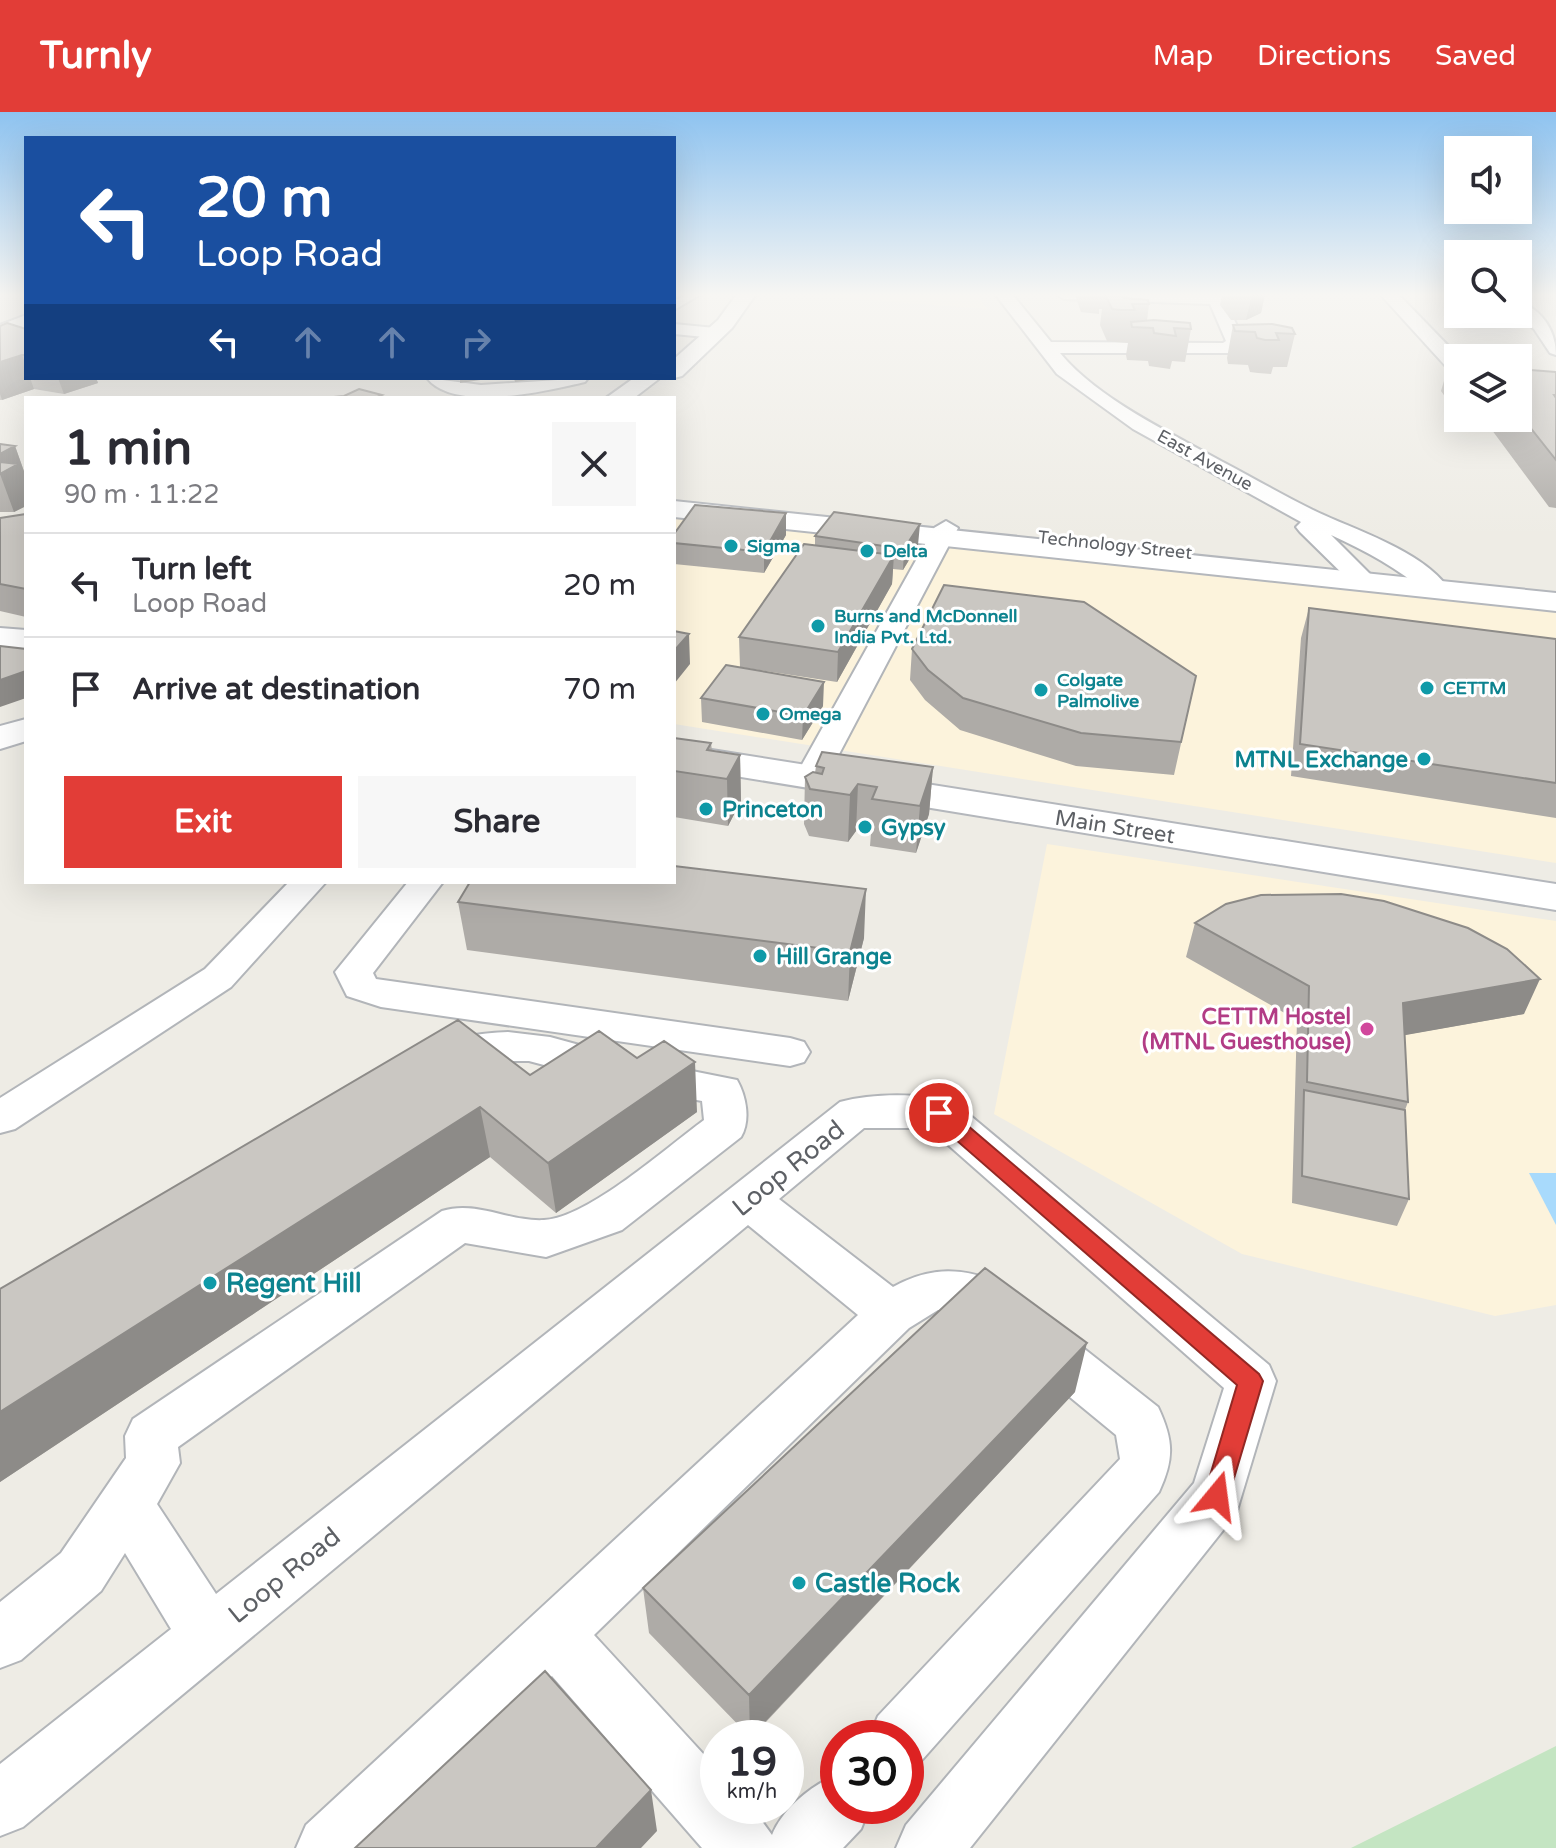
<!DOCTYPE html>
<meta charset="utf-8">
<style>
body{margin:0;font-family:"Varela Round",sans-serif;background:#f7f7f7;color:#2b2b33;height:100vh;display:flex;flex-direction:column;font-size:30px;white-space:nowrap}
*{box-sizing:border-box;margin:0}
p{font-size:26px;color:#7c7c81}
.icon{flex:none;width:44px;height:44px;fill:none;stroke:currentColor;stroke-width:2;stroke-linecap:round;stroke-linejoin:round}
.map{position:relative;flex:1;overflow:hidden}
.details{position:absolute;left:24px;top:284px;width:652px;height:488px;display:flex;flex-direction:column;background:#fff;border-radius:0px;box-shadow:0 8px 32px #0002}
.details>*{flex:none}
.hud{position:absolute;left:24px;top:24px;width:652px;height:244px;border-radius:0px;box-shadow:0 8px 32px #0002;background:#1a4fa0;color:#fff;overflow:hidden}
.fabs{position:absolute;left:1444px;top:24px;display:grid;gap:16px}
.fabs a{display:grid;place-items:center;width:88px;height:88px;border-radius:0px;background:#fff;box-shadow:0 8px 32px #0002;font-size:40px}
.speed{position:absolute;left:700px;top:1608px;display:flex;gap:16px;font-size:40px;font-weight:700;text-align:center}
.speed>*{display:grid;place-content:center;width:104px;height:104px;border-radius:50%;background:#fff;box-shadow:0 8px 32px #0002;line-height:1}
.speed small{font-size:20px;font-weight:400}
.speed .limit{border:12px solid #d22;background:#fff;color:#111}
.pin{position:absolute;display:grid;place-items:center;width:68px;height:68px;color:#fff;margin:-34px;border:4px solid #fff;border-radius:50%;box-shadow:0 2px 8px #0007}
.me{position:absolute;width:88px;margin:-44px;rotate:16deg;stroke-linejoin:round;filter:drop-shadow(0 0 6px #0008)}
.turn{display:flex;align-items:center;gap:28px;height:168px;padding:0 40px;font-size:36px}
.turn .icon{width:104px;height:104px;stroke-width:2.5}
.turn b{display:block;font-size:56px;line-height:68px}
.lanes{display:flex;align-items:center;height:76px;padding:0 40px;background:#0003;justify-content:center;gap:40px;direction:ltr}
.lanes .off{opacity:.35}
.round{display:grid;place-items:center;flex:none;width:84px;height:84px;border-radius:0px;background:#f7f7f7}
.summary{display:flex;align-items:center;justify-content:space-between;height:136px;padding:0 40px}
h1{font-size:48px;font-weight:800;line-height:60px}
.cta{display:flex;gap:16px;margin-top:auto;padding:16px 40px}
.cta a{flex:1;height:92px;border-radius:0px;background:#e23d37;color:#fff;font-size:32px;font-weight:800;line-height:92px;text-align:center}
.cta a+a{background:#f7f7f7;color:#2b2b33}
ul{padding:0;list-style:none}
li{display:flex;align-items:center;gap:24px;height:104px;padding:0 40px;border-top:2px solid #e1e1e2}
li div{flex:1}
li b{display:block;font-size:30px}
li em{font-style:normal}
header{display:flex;align-items:center;gap:48px;box-sizing:border-box;height:112px;padding:0 40px;background:#e23d37;color:#fff}
header strong{font-size:38px}
nav{display:flex;gap:44px;margin-inline-start:auto;font-size:28px}
.map>svg:first-child{display:block}
.commercial{fill:#fcf3dc}
.green{fill:#c4e5c2}
.water{fill:#a8dafc}
.lines{fill:none;stroke-linecap:round;stroke-linejoin:round}
.street-casing{stroke:#b2b5b9;stroke-width:4}
.secondary-casing{stroke:#b4b7bc;stroke-width:4}
.street{fill:#fff;fill-rule:evenodd}
.secondary{fill:#fff;fill-rule:evenodd}
.wall{fill:#aeaba7}
.shaded-wall{fill:#8d8b88}
.building{fill:#cac7c2;stroke:#8d8b88;stroke-width:2}
.route{fill:#e23d37;stroke:#932824;stroke-width:2}
.culture-dot{fill:#0f9aa8;stroke:#fff;stroke-width:3}
.hotel-dot{fill:#d1479c;stroke:#fff;stroke-width:3}
.labels{text-anchor:middle;stroke-width:6;stroke-linejoin:round;paint-order:stroke}
.far-street-label{font-size:18px;fill:#5d6065;stroke:#fff}
.far-culture-label{font-size:18px;font-weight:bold;fill:#0d838f;stroke:#fff;text-anchor:start}
.culture-label{font-size:22px;font-weight:bold;fill:#0d838f;stroke:#fff;text-anchor:start}
.street-label{font-size:22px;fill:#5d6065;stroke:#fff}
.hotel-label{font-size:22px;font-weight:bold;fill:#b23c85;stroke:#fff;text-anchor:end}
.near-street-label{font-size:26px;fill:#5d6065;stroke:#fff}
.near-culture-label{font-size:26px;font-weight:bold;fill:#0d838f;stroke:#fff;text-anchor:start}
</style>
<header>
<strong>Turnly</strong>
<nav><a>Map</a><a>Directions</a><a>Saved</a></nav>
</header>
<div class="map">
<svg width="1556" height="1736" viewBox="0 0 1556 1736">
<rect width="100%" height="100%" fill="#eeece5"/>
<path class="commercial" d="M789 182H976L987 197Z
M674 401 1556 494V751L674 612Z
M1047 732 1556 809V1193L1495 1204 1242 1142 994 1002Z"/>
<path class="green" d="M1556 1634V1736H1351Z"/>
<path class="water" d="M1529 1061H1556V1113Z"/>
<g class="lines">
<g class="street-casing">
<path id="street" d="M680 182H701L674 198V186Z
M995 182H1012L1051 230 1223 231 1226 229 1210 192 1064 187 1056 182H1222L1245 231 1233 241H1060C1098 287 1169 320 1221 349 1252 365 1282 383 1313 398 1354 418 1422 438 1449 477L1445 482H1427C1399 456 1365 439 1331 423L1378 470 1365 478 1356 475 1300 420 1296 415 1301 410 1133 317 1057 262Z
M1380 182H1398L1460 246 1458 262 1451 260Z
M1518 189C1542 197 1556 219 1556 243L1550 241 1534 217 1517 202Z
M674 212 715 216 724 221 715 226 674 222Z
M427 266 481 273 588 266 585 270C547 279 454 301 427 266Z
M946 409 958 416 827 665 822 672H800L795 665 934 416Z
M289 770H326L231 875 15 1017 0 1021V986L205 857Z
M408 770H443L373 861 376 867 790 926 804 930 810 940 804 950 790 954 381 895 347 884 335 860Z
M508 920 550 925 627 946 737 968C746 984 751 1008 741 1025L622 1118 546 1145 465 1131 178 1335 180 1351 157 1392 216 1482 840 990C872 981 922 981 954 990L1269 1253 1276 1269 1236 1402 970 1736H896L906 1713 1194 1371 1224 1276 929 1016H864L779 1087 893 1175C931 1154 963 1155 1002 1172L1158 1295C1174 1329 1174 1347 1159 1380L922 1648 906 1654V1626H869L878 1604 1120 1347 1116 1323 963 1197 938 1198 909 1216 594 1523 718 1658V1694H751L772 1723C783 1696 812 1673 838 1662V1694H870L861 1717 843 1736H702L552 1564 376 1736H296L306 1713 858 1203 748 1113 23 1715 0 1724V1652L171 1517 125 1441 101 1479 21 1548 0 1556V1490L61 1441 126 1346 125 1324 133 1307 442 1099C476 1088 509 1110 544 1108 588 1106 667 1035 704 1008L702 989 627 975 529 949H487L446 963 432 959 426 949C440 924 482 921 508 920Z"/>
</g>
<g class="secondary-casing">
<path id="secondary" d="M737 182H756L732 216 682 264 674 266V247L718 208Z
M26 203V217L0 227V213Z
M634 266H660L634 286H606Z
M674 389 1556 481V499L674 405Z
M0 516 26 518V538L0 534Z
M26 607V629L0 637V614Z
M674 632 1556 772V798L674 654Z"/>
</g>
<use href="#street" class="street"/>
<use href="#secondary" class="secondary"/>
</g>
<path class="wall" d="M674 182H687L678 187H674Z
M1077 182H1128L1127 186 1149 192 1147 209 1191 217 1185 250 1172 249 1170 257 1149 254 1148 249 1127 248 1126 243 1128 231 1115 230 1107 229 1100 213 1102 197H1099V202L1081 200 1076 186Z
M1216 182H1265L1261 201 1246 208H1231L1220 193 1222 183Z
M1233 213 1295 222 1287 255H1273L1271 262 1258 261 1250 260 1248 253 1228 252 1227 246Z
M0 214 26 217V266H96L98 271 64 282 34 277 2 288H0Z
M1451 245 1458 246V303L1441 279Z
M1518 257 1556 260V396L1549 395 1483 306H1518Z
M0 332 15 334 26 365V394L14 400H0Z
M786 401V423L764 461 674 452V422Z
M26 402V505L0 499V406Z
M815 424 918 433 903 458 893 457 892 472 837 570 740 555 739 525 815 433Z
M1309 496 1556 527V706L1291 664 1301 526Z
M912 537 1196 564 1174 663 1076 654 960 618 925 588 910 568Z
M701 586 823 594 802 628 702 610Z
M674 626 711 631 712 639 740 643 741 689 728 714 674 705Z
M816 654 933 655 929 702 916 741 870 734 871 721 856 719 848 730 809 724 804 712 805 665 815 661Z
M458 790 864 826 848 889 467 838Z
M1195 811 1524 902 1404 923 1408 990 1405 998 1409 1087 1397 1114 1292 1091 1297 908 1186 845Z
M530 963 697 1000 556 1101 490 1045 0 1370V1177Z
M1075 1280 751 1626 649 1521 643 1476Z"/>
<path class="shaded-wall" d="M678 182H687L678 187Z
M1252 182H1265L1261 201 1246 208Z
M22 243 26 254V266H30L34 277 2 288 0 282V250Z
M58 266H96L98 271 64 282Z
M460 266H494L460 271Z
M514 266H541L515 270Z
M15 334 26 365V394L14 400 0 362V342Z
M786 401V423L764 461V440Z
M920 412 918 433 903 458 904 437Z
M894 443 892 472 837 570 838 540Z
M689 522 690 552 674 572V539Z
M26 559V586L0 595V568Z
M824 570 823 594 802 628 803 604Z
M740 643 741 689 728 714 727 667Z
M933 655 929 702 916 741 920 694Z
M858 672 856 719 848 730 850 683Z
M866 777 864 826 848 889 850 840Z
M1540 867 1524 902 1389 926 1403 891Z
M695 950 697 1000 556 1101 548 1051Z
M480 995 490 1045 0 1370V1300Z
M1087 1231 1075 1280 750 1626 749 1583Z
M651 1678 657 1719 641 1736H596Z"/>
<path class="building" d="M1105 182H1122L1124 186 1148 188 1149 192H1132L1135 198H1120L1112 197Z
M1154 208 1190 211 1191 217 1174 216 1176 224 1154 221 1153 216 1132 215 1131 210Z
M7 211 26 217V243H22L0 250V214Z
M1272 212 1292 216 1295 222 1276 221 1279 228H1265L1257 226 1255 220 1235 219 1233 213Z
M1451 245 1471 246H1458V254Z
M1518 257 1556 260V283H1554L1556 286V348L1518 300Z
M359 277 382 283 375 286H323L344 284Z
M0 332 15 334 0 342Z
M0 350 18 352 0 362Z
M695 393 786 401 764 440 674 431V422Z
M834 400 920 412 904 437 815 424Z
M26 402V477L0 472V406Z
M804 432 894 443 838 540 739 525Z
M944 473 1084 490 1196 564 1181 630 1081 621 963 586 928 558 912 537Z
M1309 496 1556 527V671L1300 632Z
M674 519 689 522 674 539Z
M0 534 26 537V559L0 568Z
M726 553 824 570 803 604 701 586Z
M674 626 711 631 707 638 740 643 727 667 674 659Z
M822 640 933 655 920 694 872 687 877 675 858 672 850 683 810 677 805 665 813 660 822 662 824 656 816 654Z
M674 754 866 777 850 840 458 790 470 770H674Z
M1341 782 1384 789 1468 816 1507 837 1540 867 1403 891 1408 990 1307 970 1309 874 1195 811 1226 792 1261 783Z
M458 908 530 963 599 919 637 946 664 929 695 950 548 1051 480 995 0 1300V1177Z
M1304 978 1405 998 1409 1087 1302 1064Z
M985 1156 1087 1231 749 1583 643 1476Z
M545 1559 651 1678 596 1736H355Z"/>
<linearGradient id="sky" x2="0" y2="1"><stop stop-color="#8ec3f0"/><stop offset="0.43" stop-color="#f7f6f3"/><stop offset="1" stop-color="#f7f6f3" stop-opacity="0"/></linearGradient>
<rect width="1556" height="425" fill="url(#sky)"/>
<path class="route" d="M939 994 947 996 1259 1262 1263 1269 1226 1393 1217 1396 1208 1393 1204 1384 1237 1273 932 1007 929 1001 932 996Z"/>
<g class="culture-dot">
<circle cx="731" cy="434" r="8"/>
<circle cx="867" cy="439" r="8"/>
<circle cx="818" cy="514" r="8"/>
<circle cx="1427" cy="576" r="8"/>
<circle cx="1041" cy="578" r="8"/>
<circle cx="763" cy="602" r="8"/>
<circle cx="1424" cy="647" r="8"/>
<circle cx="706" cy="697" r="8"/>
<circle cx="865" cy="715" r="8"/>
<circle cx="760" cy="844" r="8"/>
<circle cx="210" cy="1171" r="8"/>
<circle cx="799" cy="1471" r="8"/>
</g>
<circle class="hotel-dot" cx="1367" cy="917" r="8"/>
<g class="labels">
<g class="far-street-label">
<text transform="translate(1205 348) rotate(29)" y="6">East Avenue</text>
<text transform="translate(1115 433) rotate(6)" y="6">Technology Street</text>
</g>
<g class="far-culture-label">
<text x="747" y="440">Sigma</text>
<text x="883" y="445">Delta</text>
<text x="834" y="510">Burns and McDonnell<tspan x="834" dy="21">India Pvt. Ltd.</tspan></text>
<text x="1057" y="574">Colgate<tspan x="1057" dy="21">Palmolive</tspan></text>
<text x="1443" y="582">CETTM</text>
<text x="779" y="608">Omega</text>
</g>
<g class="culture-label">
<text x="1408" y="655" text-anchor="end">MTNL Exchange</text>
<text x="722" y="705">Princeton</text>
<text x="881" y="723">Gypsy</text>
<text x="776" y="852">Hill Grange</text>
</g>
<g class="street-label">
<text transform="translate(1115 714) rotate(9)" y="8">Main Street</text>
</g>
<g class="hotel-label">
<text x="1351" y="912">CETTM Hostel<tspan x="1351" dy="25">(MTNL Guesthouse)</tspan></text>
</g>
<g class="near-street-label">
<text transform="translate(788 1056) rotate(-39)" y="9">Loop Road</text>
<text transform="translate(284 1463) rotate(-39)" y="9">Loop Road</text>
</g>
<g class="near-culture-label">
<text x="226" y="1180">Regent Hill</text>
<text x="815" y="1480">Castle Rock</text>
</g>
</g>
</svg>
<div class="fabs">
<a><svg class="icon" aria-label="sound" viewBox="0 0 24 24"><path d="M4 9h4l5-4v14l-5-4H4zM17 9q2 3 0 6"/></svg></a>
<a><svg class="icon" aria-label="search" viewBox="0 0 24 24"><circle cx="10" cy="10" r="6"/><path d="M15 15l6 6"/></svg></a>
<a><svg class="icon" aria-label="layers" viewBox="0 0 24 24"><path d="M12 4l9 5-9 5-9-5zM3 14l9 5 9-5"/></svg></a>
</div>
<div class="speed"><div>19<small>km/h</small></div><div class="limit">30</div></div>
<div class="pin" style="left:939px;top:1001px;background:#d93025"><svg class="icon" aria-label="arrive" viewBox="0 0 24 24"><path d="M6 21V4h12l-3 4 3 4H6"/></svg></div>
<svg class="me" style="left:1217px;top:1384px" viewBox="-20 -20 40 40"><path d="M0-17L14 15 0 8-14 15z" fill="#e23d37" stroke="#fff" stroke-width="4"/></svg>
<div class="hud">
<div class="turn"><svg class="icon" aria-label="left" viewBox="0 0 24 24"><path d="M17 20v-9H6M10 6l-5 5 5 5"/></svg><div><b>20 m</b>Loop Road</div></div>
<div class="lanes"><svg class="icon" aria-label="left" viewBox="0 0 24 24"><path d="M17 20v-9H6M10 6l-5 5 5 5"/></svg><svg class="icon off" aria-label="ahead" viewBox="0 0 24 24"><path d="M12 20V5M6 11l6-6 6 6"/></svg><svg class="icon off" aria-label="ahead" viewBox="0 0 24 24"><path d="M12 20V5M6 11l6-6 6 6"/></svg><svg class="icon off" aria-label="right" viewBox="0 0 24 24"><path d="M7 20v-9h11M14 6l5 5-5 5"/></svg></div>
</div>
<section class="details">
<div class="summary"><div><h1>1 min</h1><p>90 m · 11:22</p></div><a class="round"><svg class="icon" aria-label="close" viewBox="0 0 24 24"><path d="M6 6l12 12M18 6L6 18"/></svg></a></div>
<ul>
<li><svg class="icon" aria-label="left" viewBox="0 0 24 24"><path d="M17 20v-9H6M10 6l-5 5 5 5"/></svg><div><b>Turn left</b><p>Loop Road</p></div><em>20 m</em></li>
<li><svg class="icon" aria-label="arrive" viewBox="0 0 24 24"><path d="M6 21V4h12l-3 4 3 4H6"/></svg><div><b>Arrive at destination</b></div><em>70 m</em></li>
</ul>
<div class="cta"><a>Exit</a><a>Share</a></div>
</section>
</div>
